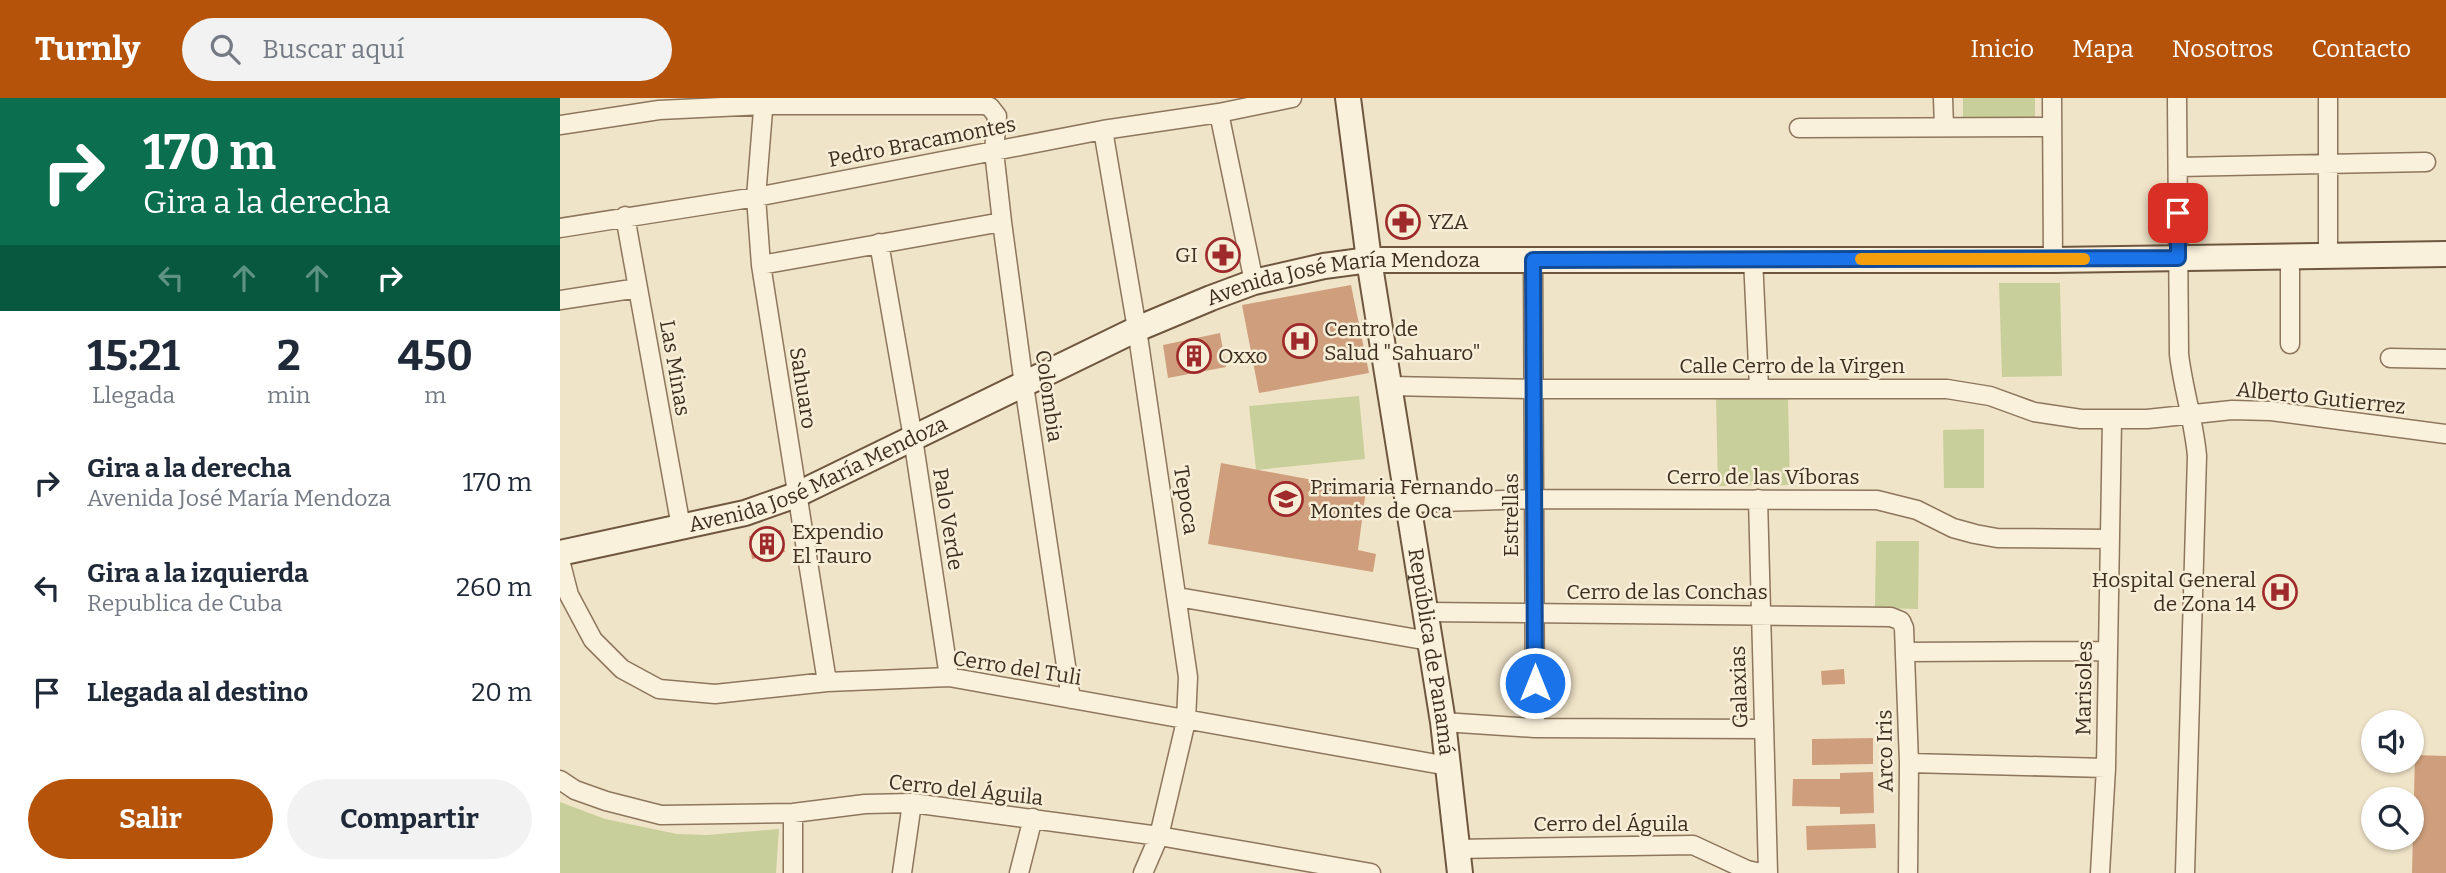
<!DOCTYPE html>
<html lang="es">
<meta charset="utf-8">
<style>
body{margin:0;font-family:Bitter,serif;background:#f2f2f3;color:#1f2937;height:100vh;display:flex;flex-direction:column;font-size:26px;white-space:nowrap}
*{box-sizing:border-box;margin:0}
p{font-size:23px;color:#747a83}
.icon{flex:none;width:38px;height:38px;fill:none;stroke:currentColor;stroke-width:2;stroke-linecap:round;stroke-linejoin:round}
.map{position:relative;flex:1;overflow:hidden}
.drawer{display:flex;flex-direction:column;background:#fff;width:560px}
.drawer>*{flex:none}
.guide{background:#0b6e4f;color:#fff;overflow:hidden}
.tools{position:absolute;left:1801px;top:612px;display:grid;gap:14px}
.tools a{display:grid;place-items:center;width:63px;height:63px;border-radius:50%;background:#fff;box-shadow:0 2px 5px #0004;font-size:35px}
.pin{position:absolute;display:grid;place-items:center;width:60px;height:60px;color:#fff;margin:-30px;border-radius:14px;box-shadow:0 4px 10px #0006}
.me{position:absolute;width:77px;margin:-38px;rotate:0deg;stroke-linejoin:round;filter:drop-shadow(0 0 5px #0008)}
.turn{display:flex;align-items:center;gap:24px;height:147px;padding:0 28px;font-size:32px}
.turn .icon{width:91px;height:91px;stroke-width:2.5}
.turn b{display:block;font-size:49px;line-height:60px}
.lanes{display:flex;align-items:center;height:66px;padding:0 28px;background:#0003;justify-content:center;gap:35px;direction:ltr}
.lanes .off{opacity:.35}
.eta{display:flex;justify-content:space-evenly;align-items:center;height:119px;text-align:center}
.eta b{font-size:42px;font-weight:700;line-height:49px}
.button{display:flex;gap:14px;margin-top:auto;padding:14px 28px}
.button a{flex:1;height:80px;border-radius:42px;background:#b45309;color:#fff;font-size:28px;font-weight:700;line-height:80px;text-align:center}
.button a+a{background:#f2f2f3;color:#1f2937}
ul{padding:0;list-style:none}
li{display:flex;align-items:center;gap:21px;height:105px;padding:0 28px}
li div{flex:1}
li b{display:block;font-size:26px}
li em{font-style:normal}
header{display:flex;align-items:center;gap:42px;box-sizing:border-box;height:98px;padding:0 35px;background:#b45309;color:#fff}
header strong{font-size:33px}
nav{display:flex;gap:38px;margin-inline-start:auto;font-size:24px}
.search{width:490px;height:63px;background:#f2f2f3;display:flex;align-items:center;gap:18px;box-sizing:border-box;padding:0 24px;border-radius:38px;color:#747a83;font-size:26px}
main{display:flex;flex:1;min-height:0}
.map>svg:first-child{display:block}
.green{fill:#c9cf9b}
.building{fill:#cf9f7d}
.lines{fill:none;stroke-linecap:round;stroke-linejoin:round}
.street-casing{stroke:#8d765c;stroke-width:21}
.secondary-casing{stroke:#6f573f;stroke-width:28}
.street{stroke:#faf1dc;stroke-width:18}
.secondary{stroke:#faf1dc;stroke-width:24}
.route-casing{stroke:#114b97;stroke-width:18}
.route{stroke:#1a73e8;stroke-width:12}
.slow{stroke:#f59e0b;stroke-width:12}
.labels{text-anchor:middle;stroke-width:5;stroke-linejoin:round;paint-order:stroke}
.street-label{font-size:21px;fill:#3d2e20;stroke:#f7eed8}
.poi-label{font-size:21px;fill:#3d2e20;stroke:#f7eed8;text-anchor:start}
</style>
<header>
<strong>Turnly</strong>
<div class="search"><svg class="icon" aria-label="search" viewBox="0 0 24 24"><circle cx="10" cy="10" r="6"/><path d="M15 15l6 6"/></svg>Buscar aquí</div>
<nav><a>Inicio</a><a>Mapa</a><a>Nosotros</a><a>Contacto</a></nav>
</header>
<main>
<section class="drawer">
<div class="guide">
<div class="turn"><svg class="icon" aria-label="right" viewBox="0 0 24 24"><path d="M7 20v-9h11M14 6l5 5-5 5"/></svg><div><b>170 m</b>Gira a la derecha</div></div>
<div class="lanes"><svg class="icon off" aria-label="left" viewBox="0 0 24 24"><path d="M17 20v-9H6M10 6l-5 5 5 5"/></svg><svg class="icon off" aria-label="ahead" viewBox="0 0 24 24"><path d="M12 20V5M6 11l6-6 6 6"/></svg><svg class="icon off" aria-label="ahead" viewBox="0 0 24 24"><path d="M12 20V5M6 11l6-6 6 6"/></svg><svg class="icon" aria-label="right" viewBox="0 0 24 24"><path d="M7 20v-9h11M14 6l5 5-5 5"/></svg></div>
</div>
<div class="eta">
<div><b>15:21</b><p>Llegada</p></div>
<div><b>2</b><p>min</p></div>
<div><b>450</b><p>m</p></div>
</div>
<ul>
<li><svg class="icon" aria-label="right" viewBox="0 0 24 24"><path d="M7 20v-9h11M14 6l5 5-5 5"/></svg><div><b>Gira a la derecha</b><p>Avenida José María Mendoza</p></div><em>170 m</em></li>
<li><svg class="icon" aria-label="left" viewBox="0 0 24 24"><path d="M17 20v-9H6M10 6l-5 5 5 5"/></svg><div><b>Gira a la izquierda</b><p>Republica de Cuba</p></div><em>260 m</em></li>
<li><svg class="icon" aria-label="arrive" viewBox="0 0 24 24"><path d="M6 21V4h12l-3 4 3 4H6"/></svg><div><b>Llegada al destino</b></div><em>20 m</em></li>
</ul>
<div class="button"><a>Salir</a><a>Compartir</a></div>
</section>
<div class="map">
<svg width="1886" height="775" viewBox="0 0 1886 775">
<rect width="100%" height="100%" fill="#f0e4c8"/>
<path class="green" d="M1403 0H1475V24L1403 23Z
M1439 185H1500L1502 278 1442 279Z
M799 298 805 361 696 372 689 308Z
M1156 301H1228L1230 387 1158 388Z
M1424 331V390H1384L1383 332Z
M1316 443H1359L1358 511 1315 510Z
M0 704 45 721 117 736 147 737 219 731 216 775H0Z"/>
<path class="building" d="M791 187 809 275 699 295 682 207Z
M660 235 666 269 608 280 603 247Z
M661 365 806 392 798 452 816 456 813 474 648 446Z
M221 432 225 454 192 461 189 438Z
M1284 571 1285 586 1262 587 1261 573Z
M1313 640V666L1252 667V641Z
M1855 657 1886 658V775H1852Z
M1313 674 1314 715 1280 716V709L1232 708 1233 681H1280V675Z
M1315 726 1316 750 1247 752 1246 728Z"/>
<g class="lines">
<g class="street-casing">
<path id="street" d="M204 0 196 99 201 167 267 584
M1383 0 1384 29
M1492 0 1493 162
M1617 0 1619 256C1623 291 1634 323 1637 358L1625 775
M1768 0V159
M659 15 694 184
M0 27 99 12 204 7H424L430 9 437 18 434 53 442 124 464 287 511 601
M1239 30 1492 29
M543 32 577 231 628 579 626 623 599 738 583 775
M1618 69 1866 64
M65 118 121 429
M0 130 196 99 543 32 659 15 732 0
M319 145 353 340 389 579
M1193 160 1199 290
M973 162 975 630
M201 167 442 124
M0 202 78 190
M1730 246V159
M1830 260 1886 261
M830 288 972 291H1387L1430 298 1474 314 1521 321H1587L1672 312 1711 313 1886 336
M1198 401 1208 775
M849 405 974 401 1317 402 1357 412 1393 430 1415 436 1437 440 1550 441
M0 462 9 497 33 542 62 571 99 591 155 596 267 584 389 579 888 668
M618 499 869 543
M865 514 1331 519 1341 523 1344 530 1349 665 1348 775
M1346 554 1546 553
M883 624 975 630 1204 631
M1349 665 1546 670
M0 682 15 692 46 703 101 717 233 715 305 706 352 705 599 738 811 775
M897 751 1133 747 1187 772 1201 775
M233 775V715
M342 775 352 705
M459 775 473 720
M1540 775 1546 670 1552 322"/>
</g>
<g class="secondary-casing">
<g id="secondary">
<path id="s1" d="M788 0 809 162 883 624 900 775"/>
<path id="s2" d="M0 455 185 415 236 397 577 231 651 200 694 184 764 168 809 162H1493L1886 156"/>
</g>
</g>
<use href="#street" class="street"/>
<use href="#secondary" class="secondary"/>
</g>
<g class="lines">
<g class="route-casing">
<path id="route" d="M975 585 973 162 1618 160V115"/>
</g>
<use href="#route" class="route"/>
<path class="slow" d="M1301 161H1524"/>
</g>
<defs>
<g id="pharmacy-ring" transform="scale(1.75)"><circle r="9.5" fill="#f7eed8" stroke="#9e2a2b" stroke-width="1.5"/><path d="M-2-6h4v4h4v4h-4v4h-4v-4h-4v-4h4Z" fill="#9e2a2b"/></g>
<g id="hospital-ring" transform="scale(1.75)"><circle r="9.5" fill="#f7eed8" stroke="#9e2a2b" stroke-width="1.5"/><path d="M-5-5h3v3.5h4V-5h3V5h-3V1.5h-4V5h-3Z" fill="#9e2a2b"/></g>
<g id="building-ring" transform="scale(1.75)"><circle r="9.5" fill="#f7eed8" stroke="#9e2a2b" stroke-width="1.5"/><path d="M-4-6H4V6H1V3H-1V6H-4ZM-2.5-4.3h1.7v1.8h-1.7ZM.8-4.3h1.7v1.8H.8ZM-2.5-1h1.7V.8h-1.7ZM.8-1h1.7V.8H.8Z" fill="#9e2a2b"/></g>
<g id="school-ring" transform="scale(1.75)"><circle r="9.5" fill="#f7eed8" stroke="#9e2a2b" stroke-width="1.5"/><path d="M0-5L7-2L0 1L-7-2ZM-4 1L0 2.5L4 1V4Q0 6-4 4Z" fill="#9e2a2b"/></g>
</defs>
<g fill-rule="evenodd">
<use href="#pharmacy-ring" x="843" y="124"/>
<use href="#pharmacy-ring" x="663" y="157"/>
<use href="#hospital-ring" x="740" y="243"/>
<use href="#building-ring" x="634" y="258"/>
<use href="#school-ring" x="726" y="401"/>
<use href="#building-ring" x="207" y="446"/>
<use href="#hospital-ring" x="1720" y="494"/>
</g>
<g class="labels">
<g class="street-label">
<text transform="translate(362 44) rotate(-11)" y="7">Pedro Bracamontes</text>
<text dy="7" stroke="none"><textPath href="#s2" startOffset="838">Avenida José María Mendoza</textPath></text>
<text x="1232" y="275">Calle Cerro de la Virgen</text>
<text transform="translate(115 270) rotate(80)" y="7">Las Minas</text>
<text transform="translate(243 290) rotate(81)" y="7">Sahuaro</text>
<text transform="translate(489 298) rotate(82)" y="7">Colombia</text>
<text transform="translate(1761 300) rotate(6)" y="7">Alberto Gutierrez</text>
<text dy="7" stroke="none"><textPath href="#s2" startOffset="271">Avenida José María Mendoza</textPath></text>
<text x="1203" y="386">Cerro de las Víboras</text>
<text transform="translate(626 402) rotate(81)" y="7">Tepoca</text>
<text transform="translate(951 417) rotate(-90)" y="7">Estrellas</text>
<text transform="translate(388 421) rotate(81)" y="7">Palo Verde</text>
<text x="1107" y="501">Cerro de las Conchas</text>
<text dy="7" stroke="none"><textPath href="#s1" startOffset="560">República de Panamá</textPath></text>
<text transform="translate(457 570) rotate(9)" y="7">Cerro del Tuli</text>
<text transform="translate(1179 589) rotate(-92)" y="7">Galaxias</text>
<text transform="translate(1524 590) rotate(-89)" y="7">Marisoles</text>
<text transform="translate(1325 653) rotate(-91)" y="7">Arco Iris</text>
<text transform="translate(406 692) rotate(6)" y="7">Cerro del Águila</text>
<text x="1051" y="733">Cerro del Águila</text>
</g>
<g class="poi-label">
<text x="868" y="131">YZA</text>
<text x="638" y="164" text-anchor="end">GI</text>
<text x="764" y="238">Centro de<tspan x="764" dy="24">Salud "Sahuaro"</tspan></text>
<text x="658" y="265">Oxxo</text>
<text x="750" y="396">Primaria Fernando<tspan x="750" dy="24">Montes de Oca</tspan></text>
<text x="232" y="441">Expendio<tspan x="232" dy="24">El Tauro</tspan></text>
<text x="1696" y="489" text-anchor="end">Hospital General<tspan x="1696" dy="24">de Zona 14</tspan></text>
</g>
</g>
</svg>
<div class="tools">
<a><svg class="icon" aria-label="sound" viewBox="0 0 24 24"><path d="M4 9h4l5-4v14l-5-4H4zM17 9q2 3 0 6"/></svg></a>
<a><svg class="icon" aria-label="search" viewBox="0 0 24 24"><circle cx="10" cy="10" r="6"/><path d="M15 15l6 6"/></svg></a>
</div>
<div class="pin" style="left:1618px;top:115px;background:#d93025"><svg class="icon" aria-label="arrive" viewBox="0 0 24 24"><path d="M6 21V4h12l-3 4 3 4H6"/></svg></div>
<svg class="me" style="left:975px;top:585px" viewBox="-20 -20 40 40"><circle r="17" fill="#1a73e8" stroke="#fff" stroke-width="3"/><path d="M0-11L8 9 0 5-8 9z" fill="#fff"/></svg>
</div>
</main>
